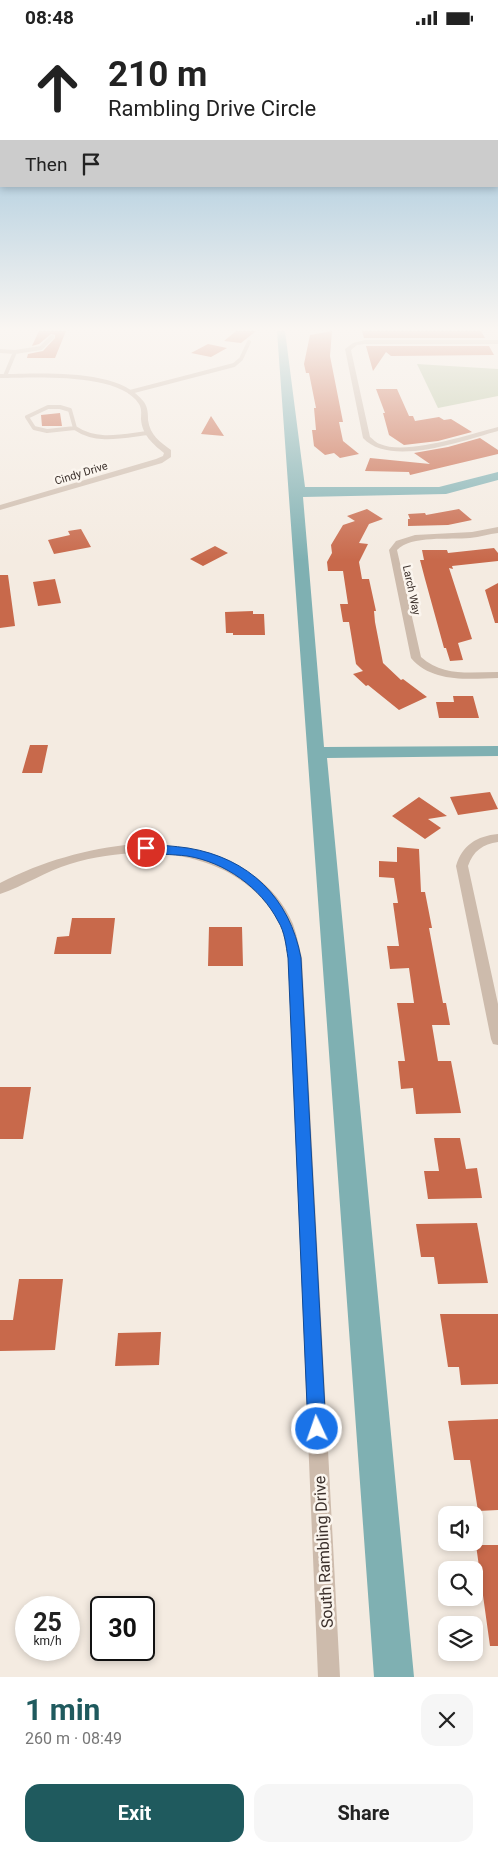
<!DOCTYPE html>
<meta charset="utf-8">
<style>
body{margin:0;font-family:Roboto,sans-serif;background:#f6f6f6;color:#222;height:100vh;display:flex;flex-direction:column;font-size:19px;white-space:nowrap}
*{box-sizing:border-box;margin:0}
p{font-size:16px;color:#767676}
.icon{flex:none;width:28px;height:28px;fill:none;stroke:currentColor;stroke-width:2;stroke-linecap:round;stroke-linejoin:round}
.map{position:relative;height:1642px;overflow:hidden}
.details{display:flex;flex-direction:column;background:#fff;flex:1}
.details>*{flex:none}
.guide{position:absolute;left:0px;top:0px;width:499px;height:152px;box-shadow:0 2px 8px #0003;background:#fff;color:#222;overflow:hidden}
.buttons{position:absolute;left:438px;top:1471px;display:grid;gap:10px}
.buttons a{display:grid;place-items:center;width:45px;height:45px;border-radius:10px;background:#fff;box-shadow:0 2px 8px #0003;font-size:25px}
.speed{position:absolute;left:15px;top:1561px;display:flex;gap:10px;font-size:25px;font-weight:700;text-align:center}
.speed>*{display:grid;place-content:center;width:65px;height:65px;border-radius:50%;background:#fff;box-shadow:0 2px 8px #0003;line-height:1}
.speed small{font-size:12px;font-weight:400}
.speed .limit{border:2px solid #111;border-radius:8px;background:#fff;color:#111}
.pin{position:absolute;display:grid;place-items:center;width:42px;height:42px;color:#fff;margin:-21px;border:2px solid #fff;border-radius:50%;box-shadow:0 1px 5px #0007}
.me{position:absolute;width:55px;margin:-28px;rotate:357deg;stroke-linejoin:round;filter:drop-shadow(0 0 4px #0008)}
.turn{display:flex;align-items:center;gap:18px;height:105px;padding:0 25px;font-size:22px}
.turn .icon{width:65px;height:65px;stroke-width:2.5}
.turn b{display:block;font-size:35px;line-height:42px}
.then{display:flex;align-items:center;height:48px;padding:0 25px;background:#0003;gap:10px;font-size:19px}
.round{display:grid;place-items:center;flex:none;width:52px;height:52px;border-radius:15px;background:#f6f6f6}
.headline{display:flex;align-items:center;justify-content:space-between;height:85px;padding:0 25px}
h1{font-size:30px;font-weight:700;line-height:38px;color:#1f5a5e}
.primary-button{display:flex;gap:10px;margin-top:auto;padding:10px 25px}
.primary-button a{flex:1;height:58px;border-radius:15px;background:#1f5a5e;color:#fff;font-size:20px;font-weight:700;line-height:58px;text-align:center}
.primary-button a+a{background:#f6f6f6;color:#222}
.status{display:flex;justify-content:space-between;align-items:center;height:35px;padding:0 25px;background:#fff;direction:ltr}
.status svg{height:14px;fill:currentColor}
.map>svg:first-child{display:block}
.green{fill:#b8c4a0}
.water{fill:#7fb0b2}
.building{fill:#c8694b}
.lines{fill:none;stroke-linecap:round;stroke-linejoin:round}
.service{stroke:#cdbbac;stroke-width:4}
.minor{fill:#cdbbac;fill-rule:evenodd}
.route{fill:#1a73e8;stroke:#114b97}
.labels{text-anchor:middle;stroke-width:5;stroke-linejoin:round;paint-order:stroke}
.far-street-label{font-size:11px;fill:#3b302b;stroke:#fbf5ee}
.near-street-label{font-size:16px;fill:#3b302b;stroke:#fbf5ee}
</style>
<div class="status"><b>08:48</b><svg viewBox="0 0 49 12"><path d="M0 12V9h3v3zM5 12V6h3v6zM10 12V3h3v9zM15 12V0h3v12zM26 1h20v11H26zM47 4h2v5h-2z"/></svg></div>
<div class="map">
<svg width="498" height="1642" viewBox="0 0 498 1642">
<rect width="100%" height="100%" fill="#f4ebe1"/>
<path class="green" d="M417 329 498 334V361L438 373Z"/>
<path class="water" d="M277 296H285L305 452H439L498 437V445L446 459 303 462 324 712 498 711V721L327 723 414 1642H374Z"/>
<path class="building" d="M39 296H66L55 323H27L28 319 43 316 55 303V300L51 299 39 309 32 311Z
M236 296H256L241 308 224 306Z
M332 296 330 321 343 387H339L343 406 359 419 340 423 334 418 325 420 314 411 312 395H316L314 373H316L309 338H306L304 329 310 300Z
M362 296H481L485 303H364Z
M208 309 227 313 211 322 191 318Z
M366 311H489L494 320 391 321 386 317 373 336Z
M376 354H397L409 381H413L415 386 439 382 444 385 451 384 472 397 438 406 404 410 389 400 383 378H385Z
M60 378 62 391H42L41 380Z
M211 381 224 401 201 399Z
M480 403 498 415V419L410 440 409 437 365 436 370 423 430 429 414 418 448 412Z
M367 474 383 484 369 489 359 508 368 509 359 527 362 544H369L376 576H374L375 587 383 628 401 645 403 644 427 662 399 675 368 650 366 651 353 639 363 636 356 629 349 587H343L340 569H348L343 536H328L327 527 332 518 331 510 343 490 355 486 347 481Z
M459 474 472 485 448 490 408 491V484H410L408 479 425 478 426 480Z
M81 494 91 512 54 519 48 505 70 500 68 496Z
M215 511 228 518 203 531 190 524Z
M494 513 498 518V526L452 531 453 534 449 533 472 604 458 608 463 625 450 626 446 613H444L425 544 420 525H424L422 515H447L448 518Z
M0 540H8L15 591 0 593Z
M55 544 61 568 38 571 33 547Z
M498 548V588H495L485 555Z
M253 576V579H264L265 600H233V598H226L225 577Z
M453 661H473L479 683H439L436 667H454Z
M30 710H48L42 738H22Z
M490 757 498 774 458 780 450 762Z
M419 762 447 781 428 784 441 793 425 804 392 781Z
M397 812 419 814 421 857H425L432 893H429L443 968H446L450 990H432L438 1026H451L461 1078 416 1079 413 1053 401 1054 398 1026H405L397 968H414L409 933 390 934 387 911H399L393 868H398L394 843 379 842V826L397 827Z
M72 883H115L111 919H54L57 902 69 901Z
M209 892H242L243 931H208Z
M0 1052H31L23 1104H0Z
M434 1103H460L466 1134 477 1133 482 1163 428 1164 424 1136H439Z
M477 1188 488 1248 438 1249 434 1222H421L416 1189Z
M19 1244H63L55 1315 0 1316V1285H13Z
M440 1279H498V1349L461 1350 459 1332H448Z
M161 1297 159 1330 115 1331 118 1298Z
M498 1384V1475L478 1476 470 1425H454L448 1386Z
M476 1510H498V1611H490Z"/>
<g class="lines">
<path class="service" d="M0 316 15 317 5 341
M15 317 41 313 52 302
M130 357 234 330 241 324 249 307
M48 372H60L70 375 75 393 47 396 34 393 27 382Z
M75 393C97 408 123 401 148 398"/>
<path class="minor" d="M365 305H498V309H365L357 310 351 315 370 402C373 404 376 408 380 409 406 421 470 399 498 392V396C464 405 391 433 363 403L345 314 353 308Z
M0 339C38 339 119 332 144 367 148 373 148 379 148 385 150 400 160 407 171 415V422L162 428 0 475V470L156 424 163 421 164 418C153 409 142 400 141 384 141 379 142 374 139 369 119 337 33 343 0 343Z
M498 492V498C489 499 480 502 470 503 450 505 411 500 397 515L421 622C443 642 471 637 498 637V643C469 644 432 648 411 623L389 515 396 506 415 500 472 497Z
M498 799V807C483 809 473 816 468 831L498 969V1010L493 1009 491 1004 456 831C462 810 477 801 498 799Z
M134 809C196 810 266 826 293 889 297 900 299 912 302 923L340 1642H318L288 923C286 911 284 897 278 886 238 814 141 807 70 829 46 836 24 851 0 859V848C43 826 86 814 134 809Z"/>
</g>
<linearGradient id="sky" x2="0" y2="1"><stop stop-color="#7eb2d2"/><stop offset="0.56" stop-color="#faf6f2"/><stop offset="1" stop-color="#faf6f2" stop-opacity="0"/></linearGradient>
<rect width="498" height="525" fill="url(#sky)"/>
<path class="route" d="M146 809C159 810 174 811 188 813 249 823 290 863 301 923L326 1394 324 1400 317 1403 311 1400 308 1394 288 923C286 911 285 897 278 886 261 853 225 827 187 821 172 819 156 820 142 816L140 813Z"/>
<g class="labels">
<g class="far-street-label">
<text transform="translate(81 438) rotate(-17)" y="4">Cindy Drive</text>
<text transform="translate(412 555) rotate(78)" y="4">Larch Way</text>
</g>
<g class="near-street-label">
<text transform="translate(323 1517) rotate(-93)" y="6">South Rambling Drive</text>
</g>
</g>
</svg>
<div class="buttons">
<a><svg class="icon" aria-label="sound" viewBox="0 0 24 24"><path d="M4 9h4l5-4v14l-5-4H4zM17 9q2 3 0 6"/></svg></a>
<a><svg class="icon" aria-label="search" viewBox="0 0 24 24"><circle cx="10" cy="10" r="6"/><path d="M15 15l6 6"/></svg></a>
<a><svg class="icon" aria-label="layers" viewBox="0 0 24 24"><path d="M12 4l9 5-9 5-9-5zM3 14l9 5 9-5"/></svg></a>
</div>
<div class="speed"><div>25<small>km/h</small></div><div class="limit">30</div></div>
<div class="pin" style="left:146px;top:813px;background:#d93025"><svg class="icon" aria-label="arrive" viewBox="0 0 24 24"><path d="M6 21V4h12l-3 4 3 4H6"/></svg></div>
<svg class="me" style="left:317px;top:1394px" viewBox="-20 -20 40 40"><circle r="17" fill="#1a73e8" stroke="#fff" stroke-width="3"/><path d="M0-11L8 9 0 5-8 9z" fill="#fff"/></svg>
<div class="guide">
<div class="turn"><svg class="icon" aria-label="ahead" viewBox="0 0 24 24"><path d="M12 20V5M6 11l6-6 6 6"/></svg><div><b>210 m</b>Rambling Drive Circle</div></div>
<div class="then">Then<svg class="icon" aria-label="arrive" viewBox="0 0 24 24"><path d="M6 21V4h12l-3 4 3 4H6"/></svg></div>
</div>
</div>
<section class="details">
<div class="headline"><div><h1>1 min</h1><p>260 m · 08:49</p></div><a class="round"><svg class="icon" aria-label="close" viewBox="0 0 24 24"><path d="M6 6l12 12M18 6L6 18"/></svg></a></div>
<div class="primary-button"><a>Exit</a><a>Share</a></div>
</section>
